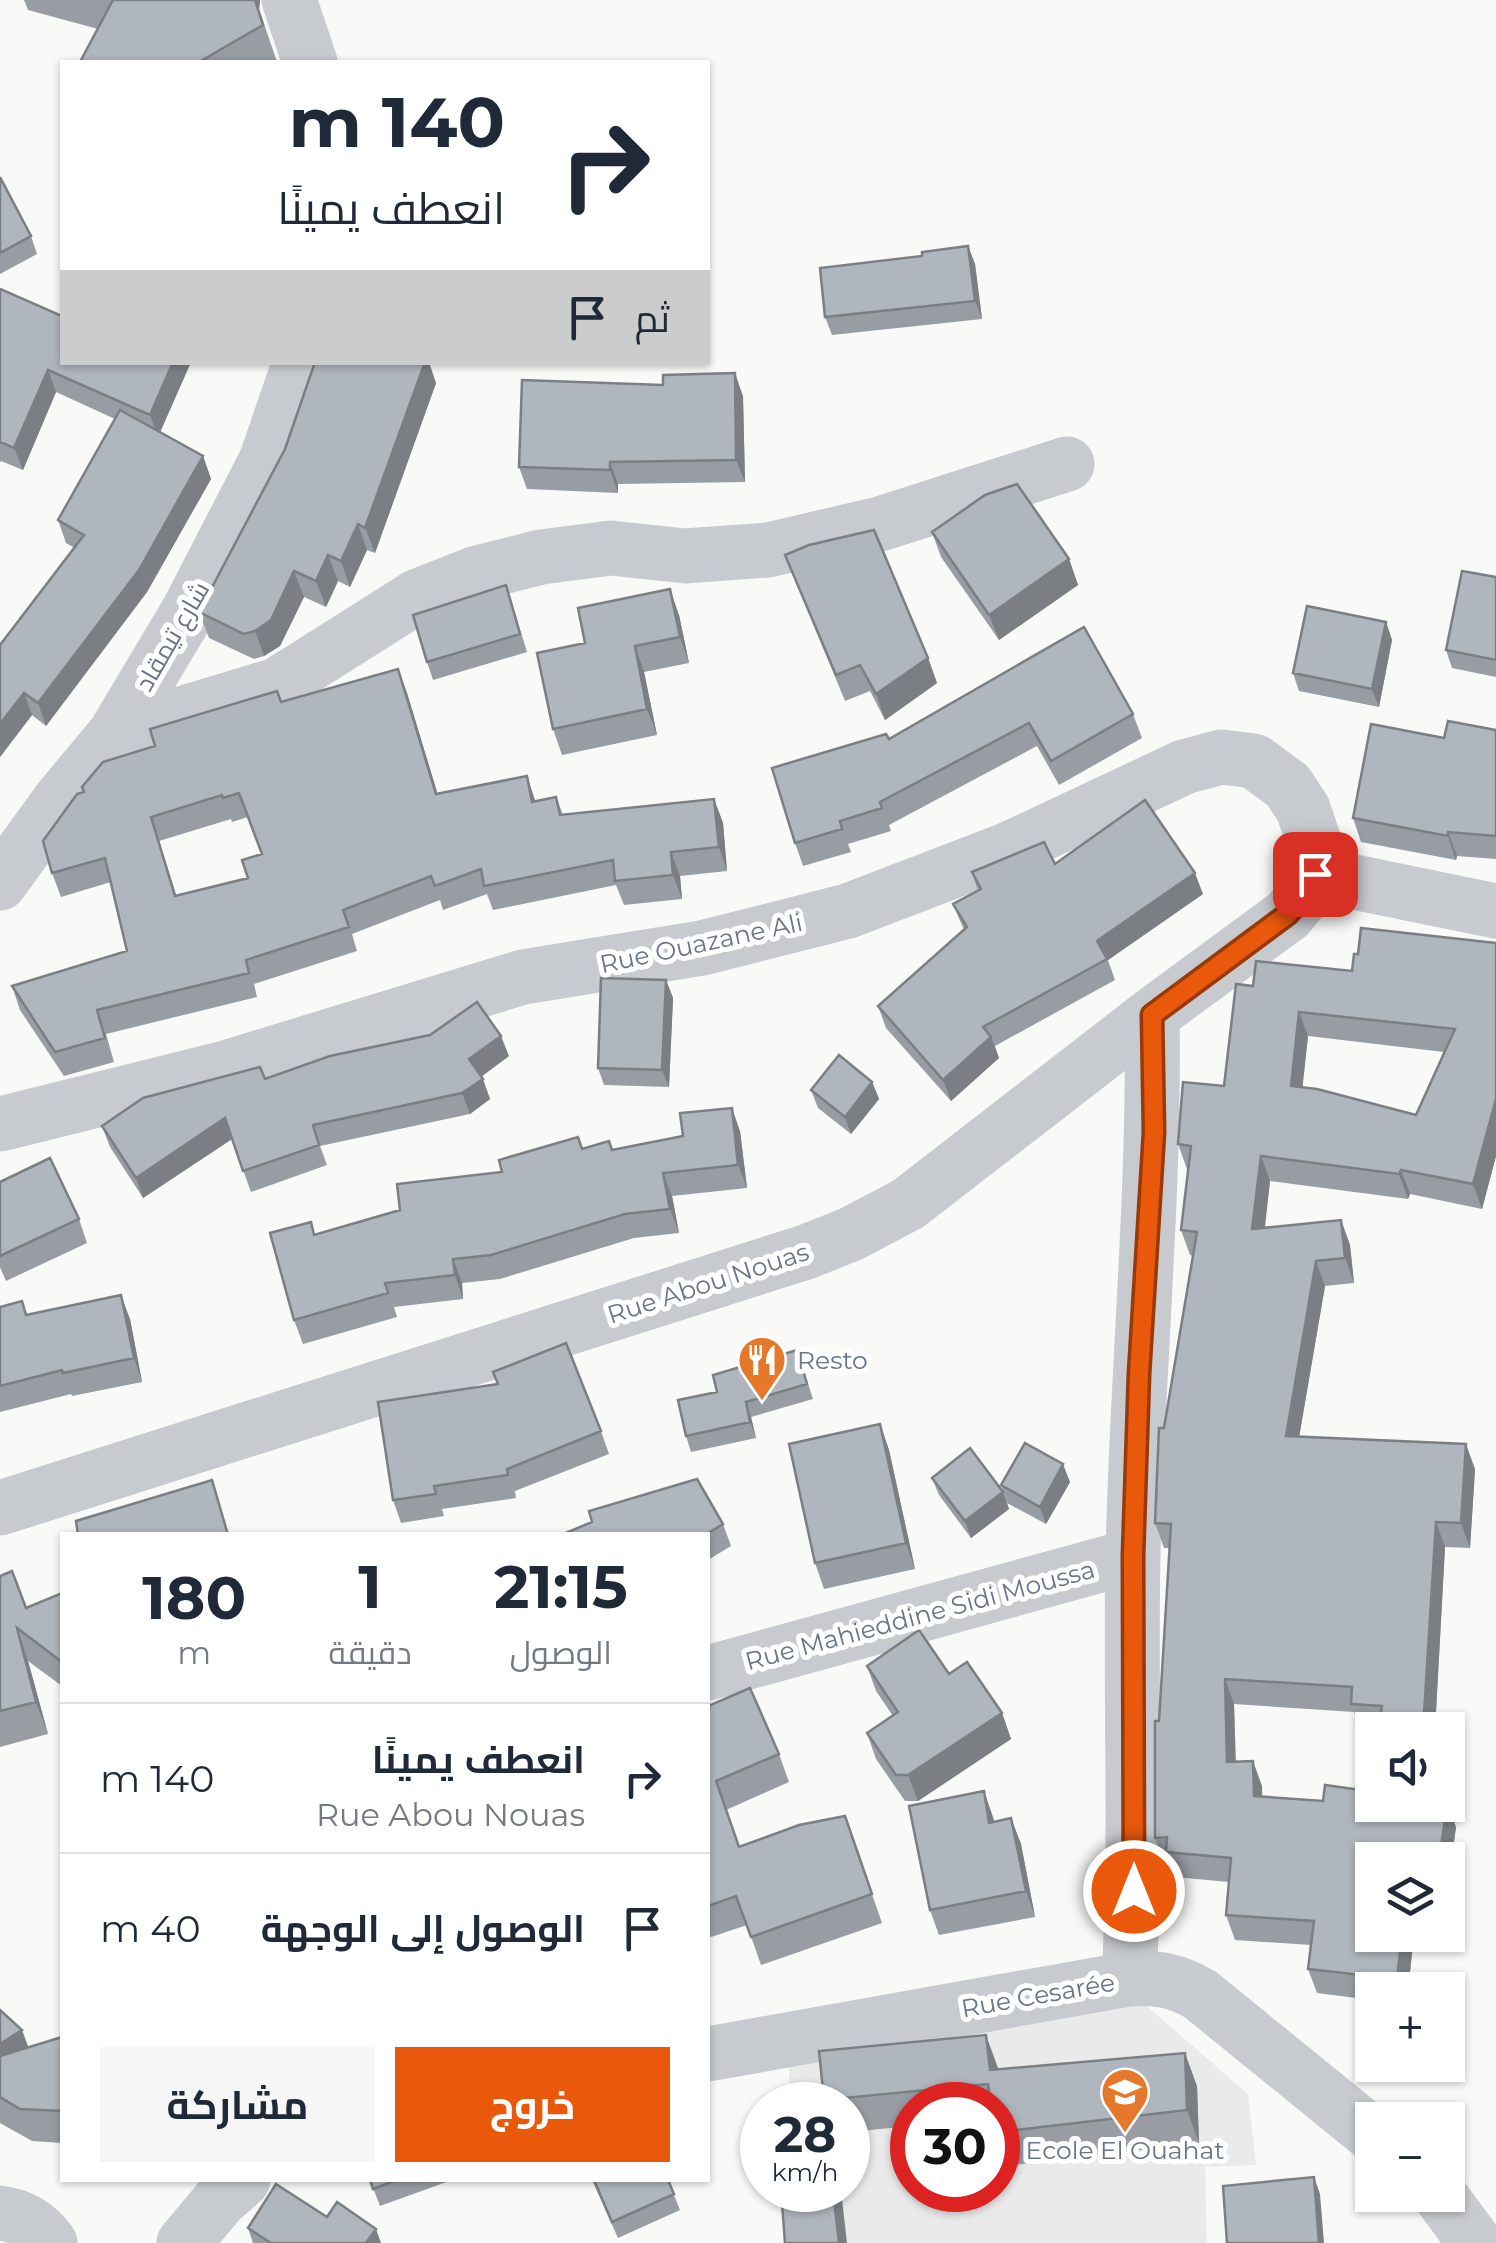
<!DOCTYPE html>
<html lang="ar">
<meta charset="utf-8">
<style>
body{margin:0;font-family:Montserrat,Cairo,sans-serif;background:#f6f6f7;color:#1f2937;direction:rtl;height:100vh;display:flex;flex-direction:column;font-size:38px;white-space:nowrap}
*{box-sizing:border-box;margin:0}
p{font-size:32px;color:#747a83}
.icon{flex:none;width:55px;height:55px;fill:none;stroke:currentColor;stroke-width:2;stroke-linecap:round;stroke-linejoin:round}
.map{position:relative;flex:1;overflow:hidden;direction:ltr}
.side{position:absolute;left:60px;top:1532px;width:650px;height:650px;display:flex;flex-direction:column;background:#fff;border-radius:0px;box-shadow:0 2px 8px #0004;direction:rtl}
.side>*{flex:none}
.banner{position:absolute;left:60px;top:60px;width:650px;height:305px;border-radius:0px;box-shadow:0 2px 8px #0004;direction:rtl;background:#fff;color:#1f2937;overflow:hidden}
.tools{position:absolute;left:1355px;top:1712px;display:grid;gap:20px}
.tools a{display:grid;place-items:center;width:110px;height:110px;border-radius:0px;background:#fff;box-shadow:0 2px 8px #0004;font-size:50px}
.speed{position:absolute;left:740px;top:2082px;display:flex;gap:20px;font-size:50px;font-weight:700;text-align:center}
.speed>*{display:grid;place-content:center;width:130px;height:130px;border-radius:50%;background:#fff;box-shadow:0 2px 8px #0004;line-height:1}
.speed small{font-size:25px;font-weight:400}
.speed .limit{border:15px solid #d22;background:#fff;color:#111}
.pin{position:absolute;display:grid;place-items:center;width:85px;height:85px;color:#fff;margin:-42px;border-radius:20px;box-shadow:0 5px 15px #0006}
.me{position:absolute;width:110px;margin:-55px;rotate:0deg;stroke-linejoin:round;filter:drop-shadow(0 0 8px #0008)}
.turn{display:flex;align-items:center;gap:35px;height:210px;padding:0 40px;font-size:45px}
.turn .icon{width:130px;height:130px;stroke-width:2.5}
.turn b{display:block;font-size:70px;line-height:85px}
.then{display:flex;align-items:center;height:95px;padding:0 40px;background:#0003;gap:20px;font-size:38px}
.eta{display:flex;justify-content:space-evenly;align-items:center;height:170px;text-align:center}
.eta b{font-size:60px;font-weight:700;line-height:70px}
.cta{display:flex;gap:20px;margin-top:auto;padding:20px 40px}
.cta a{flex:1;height:115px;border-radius:0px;background:#ea580c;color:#fff;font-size:40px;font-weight:700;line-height:115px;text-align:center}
.cta a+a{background:#f6f6f7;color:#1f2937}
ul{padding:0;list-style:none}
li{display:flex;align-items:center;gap:30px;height:150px;padding:0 40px;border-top:2px solid #e0e1e3}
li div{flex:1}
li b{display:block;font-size:38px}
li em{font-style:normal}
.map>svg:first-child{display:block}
.built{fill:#eaeaea;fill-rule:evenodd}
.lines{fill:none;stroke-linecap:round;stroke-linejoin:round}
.minor{stroke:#c7cace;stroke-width:55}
.wall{fill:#979da3;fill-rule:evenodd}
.shaded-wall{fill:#7b7f84}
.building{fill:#b0b6bd;stroke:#7b7f84;stroke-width:2.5;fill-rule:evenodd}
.route-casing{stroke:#983908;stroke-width:25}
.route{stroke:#ea580c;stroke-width:18}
.labels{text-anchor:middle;stroke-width:10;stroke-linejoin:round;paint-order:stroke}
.street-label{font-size:25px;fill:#687488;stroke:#fff}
.poi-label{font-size:25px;fill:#687488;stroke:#fff;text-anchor:start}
</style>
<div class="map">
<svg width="1496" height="2243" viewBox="0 0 1496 2243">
<rect width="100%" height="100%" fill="#f9f9f7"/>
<path class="built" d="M1141 2001 1248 2094 1256 2165 1205 2167 1207 2243H792L791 2190H848V2105H789V2061ZM912 2105H998V2190H912Z"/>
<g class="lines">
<path class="minor" d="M289 0 310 62
M115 734 277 685 418 596 474 574 541 557 611 548 685 556 768 550 880 524 1067 464
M1315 874 1496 911
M0 883 60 800 115 734 189 610 266 461 300 362
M0 1124 222 1069 523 977 702 948 848 911 1007 850 1184 767 1221 757 1254 761 1288 786 1303 809 1316 847 1315 874 1306 893 1288 915 1152 1015 908 1204 851 1234 806 1252 0 1508
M708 1673 1133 1556
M1129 1979C1137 1837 1130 1695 1133 1553 1137 1374 1155 1195 1152 1015
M708 2054 1129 1979C1157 1977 1176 1980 1201 1995L1372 2134
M1440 2195 1475 2243
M0 2213C22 2216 37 2225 50 2243
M184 2243 220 2200 243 2180"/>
</g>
<path class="wall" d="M24 0H260L259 10 277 62H80L98 29 28 10Z
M0 177 31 236 37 254 0 274Z
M968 246 975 264 982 319 832 335 825 317 922 256Z
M0 289 62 362H191L160 432 203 456 211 479 147 592 46 726 32 715 0 757V645L75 548 66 543 58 520 115 419 56 392 23 470 1 461 0 463Z
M436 383 375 553 367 550 350 587 338 581 326 607 304 597 280 646 264 656 254 659 209 638 199 612Z
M663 385 743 396 745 482 618 484V493L527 489 519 467Z
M932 532 1069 559 1078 585 999 640 941 557Z
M785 555 928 658 937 683 885 720 870 691 845 701Z
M1496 577V677L1452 668 1446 650Z
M512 603 527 652 433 680 427 662Z
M679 615 689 663 644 672 657 735 562 755 553 729 585 643Z
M1386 622 1392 640 1379 707 1299 691 1293 673Z
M1084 627 1133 714 1142 738 1059 785 1037 746 889 825 891 831 848 844 851 852 803 866 795 843 889 739Z
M407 693 437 794 536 801 556 797 563 815 714 799 723 823 727 871 680 876 682 899 624 905 616 885 493 910 487 894 443 910 440 900 352 934 357 951 254 984 257 997 106 1034 114 1062 64 1076 20 1010 12 986 127 951 111 882 61 897 52 873 84 792 155 746 281 702ZM248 817 262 854 248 878 176 896 159 841 231 819 232 822Z
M1496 730V859L1457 856 1456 860 1361 842 1353 818 1444 738Z
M1055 864 1203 894 1108 960 1115 980 995 1046 999 1058 951 1101 886 1028 878 1006 964 930 953 904 978 891 972 872Z
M1496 943V1156L1482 1209 1410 1194 1408 1199 1270 1181 1264 1228 1341 1220 1350 1245 1354 1283 1325 1286 1299 1437 1475 1469 1470 1548 1445 1547 1435 1730 1360 1729 1354 1712 1234 1704 1236 1762 1262 1786V1797L1456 1827 1449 1878 1448 1860H1372L1414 1935 1408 1990H1372V2000L1317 1993 1308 1969 1311 1945 1235 1940 1226 1915 1229 1882 1175 1877 1170 1862 1164 1863 1155 1838 1159 1721 1170 1548H1164L1155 1523 1164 1428 1193 1256 1190 1255 1181 1230 1189 1169H1187L1178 1144 1224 1086 1253 986 1352 971 1358 954ZM1308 1036 1444 1052 1416 1115 1302 1087Z
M666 980 673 998 669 1087 604 1085 598 1068Z
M509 1056 481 1076 490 1099 470 1114 320 1146 327 1165 251 1192 232 1139 143 1198 110 1147 102 1126 265 1079Z
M872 1082 879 1099 851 1134 818 1108 811 1090Z
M740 1131 747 1188 672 1196 679 1233 634 1238 500 1279 462 1283 463 1299 394 1307 397 1317 303 1344 294 1320 315 1234 400 1210 502 1172 583 1149 613 1150Z
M0 1182 79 1219 87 1243 6 1281 0 1267Z
M22 1301 27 1315 130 1319 142 1382 72 1396 71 1394 0 1412V1307Z
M797 1350 813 1399 751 1417 756 1438 691 1452 686 1436 717 1392Z
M880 1424 889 1450 915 1569 824 1589 815 1563Z
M601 1431 609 1454 515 1491 516 1498 442 1509 444 1516 401 1523 393 1500Z
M932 1478 1003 1492 1009 1509 971 1538 939 1495Z
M1070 1482 1046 1524 1007 1503 1001 1485Z
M723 1524 731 1546 708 1560V1535H561Z
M0 1576 26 1608 62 1593V1686L28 1661 48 1734 0 1747Z
M867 1666 949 1674 1002 1713 1011 1739 918 1801H905L876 1759 867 1733 893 1716 876 1691Z
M708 1706 779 1754 789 1782 726 1810 739 1847 845 1816 882 1923 761 1965 747 1925 708 1938Z
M993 1817 994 1822 1011 1818 1021 1844 1035 1917 939 1935 930 1910Z
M0 2010 29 2047 62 2037V2143L32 2141 0 2123Z
M998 2069 1197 2086 1199 2143 1006 2166 998 2142V2105H912V2126L848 2132V2105H825L824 2100Z
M370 2180H452L380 2206Z
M592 2180H668L680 2210 618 2238Z
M327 2217 381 2243H253L248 2228Z"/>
<path class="shaded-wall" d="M255 0H260L259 10 277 62Z
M968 246 975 264 982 319 975 301Z
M173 362H191L158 437 150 415Z
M425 362H429L436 383 375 553 365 528Z
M48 370 56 392 23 470 14 448Z
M735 373 743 396 745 482 736 460Z
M203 456 211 479 147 592 46 726 38 703Z
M610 462 618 484V493L610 470Z
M358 524 367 550 350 587 341 561Z
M328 555 338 581 326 607 316 581Z
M1069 559 1078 585 999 640 989 615Z
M294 571 304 597 280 646 264 656 255 631Z
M670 589 679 615 689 663 680 637Z
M1386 622 1392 640 1379 707 1372 689Z
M635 646 644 672 657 735 647 709Z
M928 658 937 683 885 720 876 694Z
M398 669 407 693 445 818 436 794Z
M24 693 32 715 0 757V724Z
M527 776 535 800 541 826 532 802Z
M714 799 723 823 727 871 719 847Z
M151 817 159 841 184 920 175 896Z
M1448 832 1457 856 1456 860 1448 836Z
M671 852 680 876 682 899 673 875Z
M1195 873 1203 894 1108 960 1097 941Z
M666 980 673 998 669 1087 662 1070Z
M1299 1012 1308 1036 1300 1111 1291 1086Z
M501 1036 509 1056 477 1080 469 1059Z
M991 1037 999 1058 951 1101 943 1080Z
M483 1079 490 1099 470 1114 462 1093Z
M872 1082 879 1099 851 1134 845 1117Z
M1496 1099V1156L1482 1209 1473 1184Z
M732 1108 740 1131 747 1188 738 1165Z
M225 1118 232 1139 143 1198 136 1178Z
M1261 1156 1270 1181 1262 1254 1252 1229Z
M1401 1170 1410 1194 1408 1199 1399 1174Z
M663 1173 672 1196 679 1233 670 1209Z
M1341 1220 1350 1245 1354 1283 1345 1258Z
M453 1259 462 1283 463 1299 455 1275Z
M1316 1261 1325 1286 1295 1461 1286 1436Z
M121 1295 130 1319 142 1382 134 1358Z
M746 1402 751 1417 756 1438 750 1422Z
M880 1424 889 1450 915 1569 906 1543Z
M1466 1444 1475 1469 1470 1548 1461 1523Z
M1063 1464 1070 1482 1046 1524 1040 1507Z
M1003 1492 1009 1509 971 1538 965 1521Z
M1436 1522 1445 1547 1435 1730H1423Z
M17 1628 28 1661 48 1734 36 1702Z
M1225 1679 1234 1704 1236 1787 1227 1762Z
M1002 1713 1011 1739 918 1801 908 1775Z
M1253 1761 1262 1786 1263 1821 1254 1796Z
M984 1791 993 1817 999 1849 989 1823Z
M1448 1803 1456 1827 1449 1878 1448 1860H1442L1440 1853Z
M1011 1818 1021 1844 1035 1917 1026 1891Z
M1402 1935H1414L1408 1990H1401L1397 1979Z
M22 2030 34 2062 0 2084V2044Z
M986 2035 998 2068 1002 2103 990 2070Z
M1185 2053 1197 2086 1199 2143 1187 2110Z
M1314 2177 1320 2194 1324 2243H1319Z
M833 2190H841L847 2243H839Z
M376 2229 381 2243H366Z"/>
<path class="building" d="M113 0H255L263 25 199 62H80Z
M0 177 31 236 0 253Z
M968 246 975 301 825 317 820 268 922 256V252Z
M0 289 62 316V362H173L150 415 48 370 14 448 0 442Z
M315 362H425L365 528 358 524 341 561 328 555 316 581 294 571 271 620 255 631 244 634 199 612 285 449Z
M735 373 736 460 610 462V470L519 467 522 380 663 385V375Z
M120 410 203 456 139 570 38 703 24 693 0 724V645L84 535 58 520Z
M1017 484 1069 559 989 615 932 532 985 495Z
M874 530 928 658 876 694 860 665 836 675 785 555 809 545Z
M1462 571 1496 577V660L1446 650Z
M506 585 520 634 427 662 413 615Z
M670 589 680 637 635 646 647 709 553 729 537 653 585 643 578 608Z
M1307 606 1386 622 1372 689 1293 673Z
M1084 627 1133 714 1051 761 1029 723 880 802 882 808 840 821 842 829 795 843 772 768 886 734 889 739Z
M398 669 436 794 527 776 532 802 556 797 560 815 714 799 719 847 671 852 673 875 615 881 613 860 484 886 481 869 435 886 431 876 343 910 349 927 246 960 249 973 97 1010 105 1038 55 1052 12 986 127 951 105 858 52 873 43 841 77 794 84 792 82 787 103 762 155 746 150 729 277 691 281 702ZM239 793 262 854 242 860 248 878 175 896 151 817 222 795 223 798Z
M1448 721 1496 730V836L1448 832V836L1353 818 1371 724 1444 738Z
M1145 800 1195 873 1097 941 1107 959 983 1027 991 1037 943 1080 878 1006 967 927 953 904 981 889 972 872 1044 842 1055 864Z
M1361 928 1496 943V1099L1473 1184 1401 1170 1399 1174 1261 1156 1252 1229 1341 1220 1345 1258 1316 1261 1286 1436 1466 1444 1461 1523 1436 1522 1423 1730H1378L1382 1706 1351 1704 1352 1687 1225 1679 1227 1762 1253 1761 1254 1796 1323 1801 1325 1785 1368 1791 1372 1765V1805H1447L1440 1853 1427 1851 1425 1860H1372V1935H1402L1397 1979 1308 1969 1314 1921 1226 1915 1231 1858 1166 1852 1167 1837 1155 1838V1721H1159L1171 1524 1155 1523 1159 1428H1164L1197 1232 1181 1230 1191 1146 1178 1144 1183 1082 1224 1086 1236 984 1253 986 1256 961 1352 971 1354 954H1358ZM1299 1012 1455 1029 1416 1115 1317 1089 1291 1086Z
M601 978 666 980 662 1070 598 1068Z
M477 1002 501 1036 469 1059 483 1079 462 1093 313 1125 319 1145 243 1171 225 1118 136 1178 102 1126 143 1098 260 1067 265 1079 330 1056 430 1035Z
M839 1055 872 1082 845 1117 811 1090Z
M732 1108 738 1165 663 1173 670 1209 625 1214 491 1255 453 1259 455 1275 385 1283 388 1293 294 1320 270 1233 311 1222 314 1235 400 1210 397 1184 502 1172 499 1160 578 1137 582 1149 609 1141 612 1150 683 1136 680 1113Z
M50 1158 79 1219 0 1256V1182Z
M121 1295 134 1358 63 1373 62 1370 0 1386V1307L22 1301 26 1315Z
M566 1343 601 1431 507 1469 508 1475 434 1486 436 1494 393 1500 378 1402 498 1384 493 1372Z
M797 1350 807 1384 746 1402 750 1422 686 1436 678 1400 717 1392 713 1375Z
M880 1424 906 1543 815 1563 789 1444Z
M1025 1443 1063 1464 1040 1507 1001 1485Z
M970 1448 1003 1492 965 1521 932 1478Z
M697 1479 723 1524 705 1535H561L592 1522 589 1511Z
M212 1480 228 1535H78L76 1521Z
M12 1571 26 1608 62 1593V1662L17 1628 36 1702 0 1711V1576Z
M919 1630 949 1674 967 1662 1002 1713 908 1775H896L867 1733 898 1712 867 1666Z
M750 1688 779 1754 716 1781 739 1847 799 1825 845 1816 872 1894 751 1937 736 1896 708 1906V1706Z
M984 1791 989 1823 1011 1818 1026 1891 930 1910 909 1806Z
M0 2010 22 2030 0 2044Z
M986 2035 990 2070 1185 2053 1187 2110 998 2132V2105H991L988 2084 824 2100 819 2051Z
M62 2037V2111L20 2109 0 2097V2056Z
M1314 2177 1319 2243H1227L1223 2186Z
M370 2180H397L373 2189Z
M594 2180H668L674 2194 612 2222Z
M276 2184 327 2217 337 2202 376 2229 366 2243H271L248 2228Z
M781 2190H833L839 2243H785Z"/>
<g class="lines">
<g class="route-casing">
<path id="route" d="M1134 1891 1133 1556 1139 1374 1154 1132 1152 1015 1288 914 1306 894 1315 874"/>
</g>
<use href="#route" class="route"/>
</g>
<defs>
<g id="restaurant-pin" transform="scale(2.5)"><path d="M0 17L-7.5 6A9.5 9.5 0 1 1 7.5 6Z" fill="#e5782b" stroke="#fff"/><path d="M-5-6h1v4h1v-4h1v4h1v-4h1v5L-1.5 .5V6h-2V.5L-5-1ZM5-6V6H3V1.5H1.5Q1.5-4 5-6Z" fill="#fff"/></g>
<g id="school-pin" transform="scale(2.5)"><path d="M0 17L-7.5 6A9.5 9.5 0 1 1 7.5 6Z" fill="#e5782b" stroke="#fff"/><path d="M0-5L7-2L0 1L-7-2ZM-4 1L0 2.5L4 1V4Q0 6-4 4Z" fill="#fff"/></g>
</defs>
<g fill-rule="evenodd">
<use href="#restaurant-pin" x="762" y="1360"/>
<use href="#school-pin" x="1125" y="2092"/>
</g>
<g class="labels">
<g class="street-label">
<text transform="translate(172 636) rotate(-60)" y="9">شارع تيمقاد</text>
<text transform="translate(701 943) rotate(-12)" y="9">Rue Ouazane Ali</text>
<text transform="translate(708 1283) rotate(-18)" y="9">Rue Abou Nouas</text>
<text transform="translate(920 1615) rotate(-15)" y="9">Rue Mahieddine Sidi Moussa</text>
<text transform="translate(1038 1995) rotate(-10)" y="9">Rue Cesarée</text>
</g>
<g class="poi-label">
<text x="797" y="1369">Resto</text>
<text x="1125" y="2159" text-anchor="middle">Ecole El Ouahat</text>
</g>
</g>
</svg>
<div class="tools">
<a><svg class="icon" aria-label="sound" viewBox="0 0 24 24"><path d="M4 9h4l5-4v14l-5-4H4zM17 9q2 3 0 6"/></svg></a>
<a><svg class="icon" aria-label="layers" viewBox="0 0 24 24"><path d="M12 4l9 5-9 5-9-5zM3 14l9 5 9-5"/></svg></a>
<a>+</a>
<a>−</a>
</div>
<div class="speed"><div>28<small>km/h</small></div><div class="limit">30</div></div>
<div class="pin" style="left:1315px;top:874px;background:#d93025"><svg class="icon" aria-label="arrive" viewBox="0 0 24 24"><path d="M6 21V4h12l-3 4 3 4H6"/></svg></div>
<svg class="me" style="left:1134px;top:1891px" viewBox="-20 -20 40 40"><circle r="17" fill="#ea580c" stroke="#fff" stroke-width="3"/><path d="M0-11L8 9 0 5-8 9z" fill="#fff"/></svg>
<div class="banner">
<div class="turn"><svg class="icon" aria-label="right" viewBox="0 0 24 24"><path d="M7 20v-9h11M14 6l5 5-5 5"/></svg><div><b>140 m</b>انعطف يمينًا</div></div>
<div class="then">ثم<svg class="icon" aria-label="arrive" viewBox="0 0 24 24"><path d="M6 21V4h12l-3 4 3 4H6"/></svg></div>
</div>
<section class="side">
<div class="eta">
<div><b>21:15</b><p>الوصول</p></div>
<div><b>1</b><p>دقيقة</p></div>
<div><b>180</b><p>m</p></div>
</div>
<ul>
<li><svg class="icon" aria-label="right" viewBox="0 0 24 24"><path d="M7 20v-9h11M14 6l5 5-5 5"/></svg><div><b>انعطف يمينًا</b><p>Rue Abou Nouas</p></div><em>140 m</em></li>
<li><svg class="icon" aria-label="arrive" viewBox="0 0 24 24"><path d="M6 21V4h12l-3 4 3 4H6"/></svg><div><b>الوصول إلى الوجهة</b></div><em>40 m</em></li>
</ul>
<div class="cta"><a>خروج</a><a>مشاركة</a></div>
</section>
</div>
